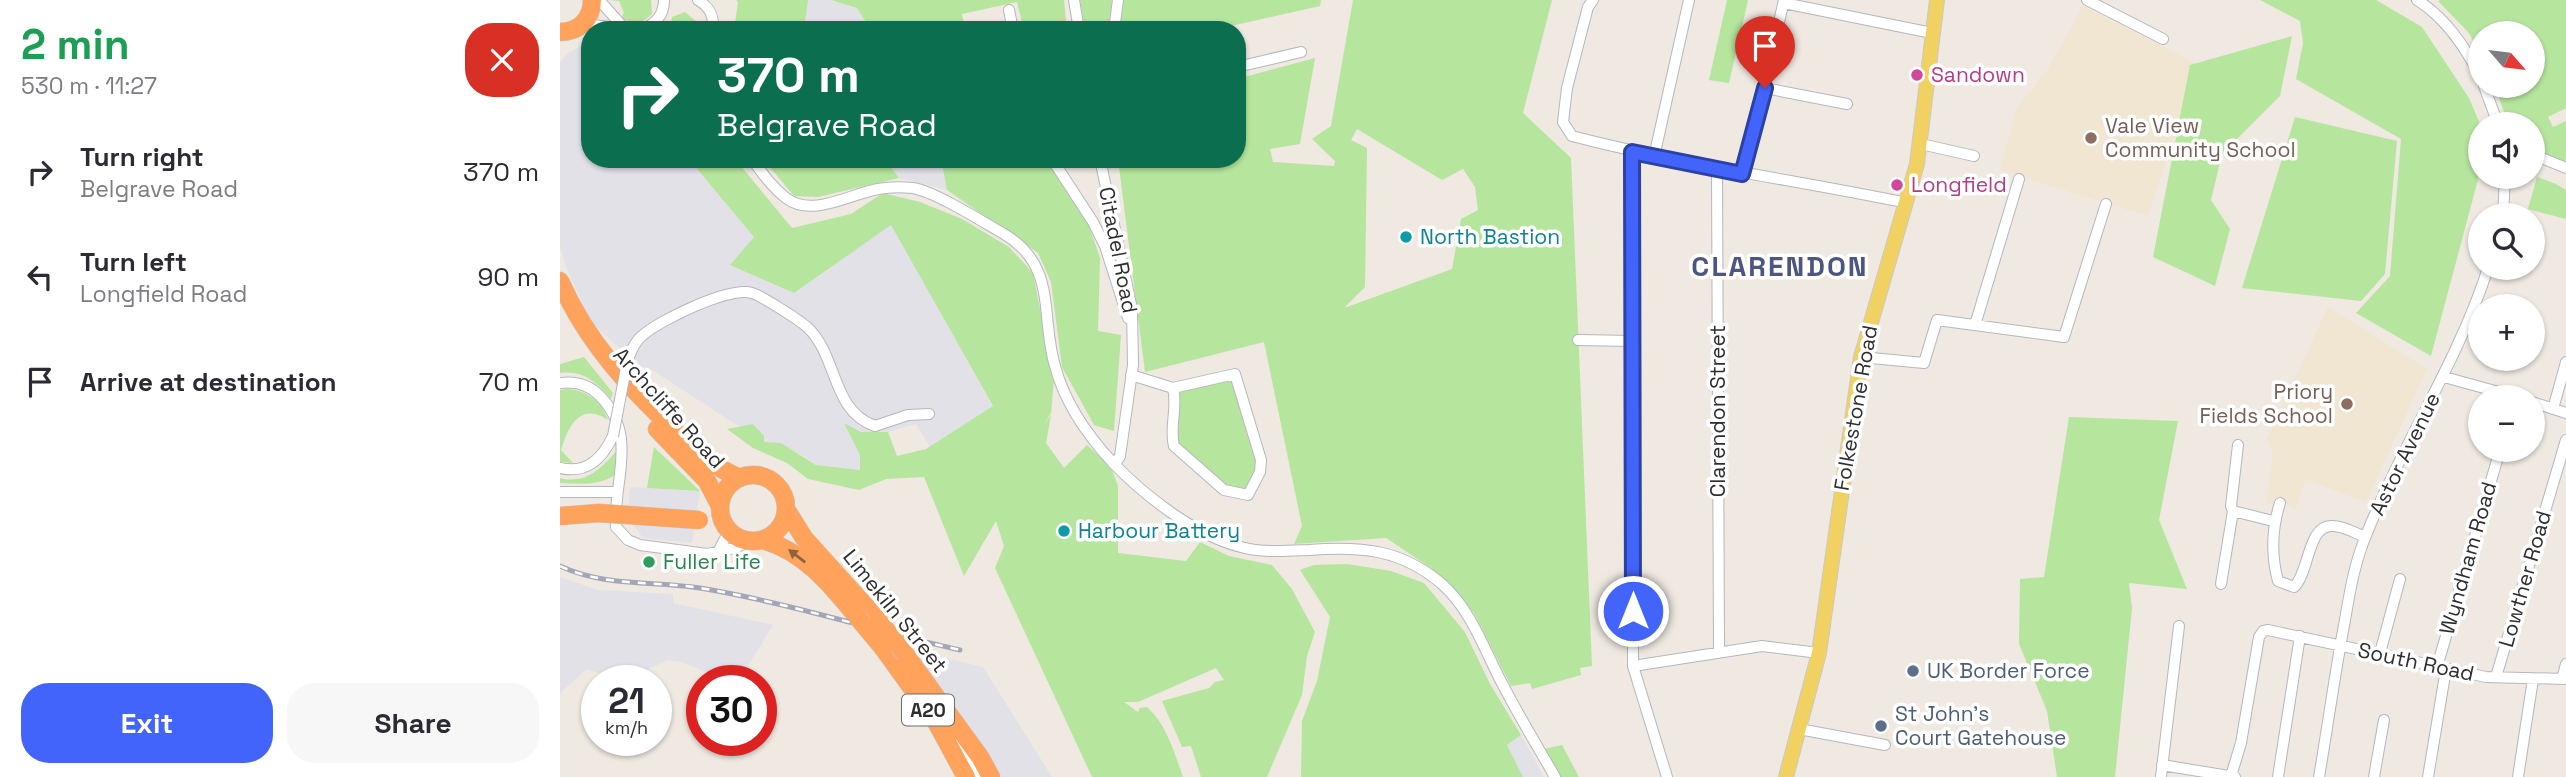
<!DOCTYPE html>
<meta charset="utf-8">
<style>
body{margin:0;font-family:"Space Grotesk",sans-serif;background:#f7f7f7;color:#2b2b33;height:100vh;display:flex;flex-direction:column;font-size:26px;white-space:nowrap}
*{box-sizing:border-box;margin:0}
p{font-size:23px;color:#7c7c81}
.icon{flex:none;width:38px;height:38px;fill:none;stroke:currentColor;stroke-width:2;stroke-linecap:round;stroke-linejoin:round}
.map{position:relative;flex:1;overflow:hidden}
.sheet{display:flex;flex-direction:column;background:#fff;width:560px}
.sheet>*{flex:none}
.hud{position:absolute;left:21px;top:21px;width:665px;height:147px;border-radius:28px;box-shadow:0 2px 5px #0004;background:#0b6e4f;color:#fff;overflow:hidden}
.needle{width:46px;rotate:118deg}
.controls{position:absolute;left:1908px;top:21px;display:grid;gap:14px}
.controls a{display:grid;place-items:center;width:77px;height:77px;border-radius:50%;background:#fff;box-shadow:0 2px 5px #0004;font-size:35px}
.speed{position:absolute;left:21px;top:665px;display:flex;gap:14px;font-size:35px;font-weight:700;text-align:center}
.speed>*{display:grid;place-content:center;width:91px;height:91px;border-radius:50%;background:#fff;box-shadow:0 2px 5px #0004;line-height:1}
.speed small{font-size:18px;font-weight:400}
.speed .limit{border:10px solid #d22;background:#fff;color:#111}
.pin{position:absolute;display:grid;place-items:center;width:60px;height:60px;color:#fff;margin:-72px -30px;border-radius:50% 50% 50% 0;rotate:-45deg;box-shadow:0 0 7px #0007}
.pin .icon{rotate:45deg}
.me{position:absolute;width:77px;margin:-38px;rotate:0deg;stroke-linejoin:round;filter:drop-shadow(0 0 5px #0008)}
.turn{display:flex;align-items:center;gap:24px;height:147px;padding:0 21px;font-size:32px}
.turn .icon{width:91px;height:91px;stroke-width:2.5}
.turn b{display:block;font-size:49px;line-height:60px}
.round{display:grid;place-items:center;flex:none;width:74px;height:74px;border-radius:28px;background:#f7f7f7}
.head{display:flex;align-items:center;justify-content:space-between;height:119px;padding:0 21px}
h1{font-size:42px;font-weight:600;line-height:52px;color:#1e9e55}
.primary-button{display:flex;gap:14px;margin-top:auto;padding:14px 21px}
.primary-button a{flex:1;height:80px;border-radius:28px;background:#4264fb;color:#fff;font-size:28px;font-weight:600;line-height:80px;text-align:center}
.primary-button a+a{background:#f7f7f7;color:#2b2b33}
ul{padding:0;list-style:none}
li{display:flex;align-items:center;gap:21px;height:105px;padding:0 21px}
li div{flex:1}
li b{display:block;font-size:26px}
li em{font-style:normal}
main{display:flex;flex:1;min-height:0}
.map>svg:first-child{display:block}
.industrial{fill:#e3e1e8}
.education{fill:#f0e6d1}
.green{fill:#b6e59e;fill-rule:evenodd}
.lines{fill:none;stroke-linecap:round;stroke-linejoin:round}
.minor-casing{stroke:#b4b7c1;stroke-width:12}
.major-casing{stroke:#c9c9c9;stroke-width:16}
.highway-casing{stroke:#c9c9c9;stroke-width:19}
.minor{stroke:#fff;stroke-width:10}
.major{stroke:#f2d163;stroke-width:14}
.highway{stroke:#ffa35c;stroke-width:18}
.rail-casing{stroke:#a3a6b8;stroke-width:5}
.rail{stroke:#fff;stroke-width:2.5;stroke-dasharray:8;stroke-linecap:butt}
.minor-bridge-casing{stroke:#b4b7c1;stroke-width:12;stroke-linecap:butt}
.highway-bridge-casing{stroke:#c9c9c9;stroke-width:19;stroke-linecap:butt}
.minor-bridge{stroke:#fff;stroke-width:10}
.highway-bridge{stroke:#ffa35c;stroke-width:18}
.oneway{fill:#8c6343}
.route-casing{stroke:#2b41a3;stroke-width:18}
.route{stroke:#4264fb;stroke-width:12}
.hotel-dot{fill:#d1479c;stroke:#fff;stroke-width:2.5}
.education-dot{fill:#8d6e63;stroke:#fff;stroke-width:2.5}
.culture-dot{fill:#0f9aa8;stroke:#fff;stroke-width:2.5}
.leisure-dot{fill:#2e9e5b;stroke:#fff;stroke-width:2.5}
.service-dot{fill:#5c6f8a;stroke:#fff;stroke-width:2.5}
.labels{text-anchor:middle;stroke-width:7;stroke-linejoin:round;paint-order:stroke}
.shield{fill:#fff;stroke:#6d6d6d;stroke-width:2}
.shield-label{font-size:19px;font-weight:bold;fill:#2e2e2e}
.hotel-label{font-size:21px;fill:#b23c85;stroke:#fff;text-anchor:start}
.education-label{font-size:21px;fill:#785e54;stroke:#fff;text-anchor:start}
.culture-label{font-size:21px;fill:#0d838f;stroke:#fff;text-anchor:start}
.street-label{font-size:21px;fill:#2e2e2e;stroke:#fff}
.leisure-label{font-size:21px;fill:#27864d;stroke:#fff;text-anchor:start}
.service-label{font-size:21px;fill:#4e5e75;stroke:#fff;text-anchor:start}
.district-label{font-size:28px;font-weight:bold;letter-spacing:2px;fill:#4d5680;stroke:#fff}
</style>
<main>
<section class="sheet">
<div class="head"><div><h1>2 min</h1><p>530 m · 11:27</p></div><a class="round" style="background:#d93025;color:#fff"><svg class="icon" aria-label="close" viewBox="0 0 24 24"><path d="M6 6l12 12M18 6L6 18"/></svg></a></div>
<ul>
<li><svg class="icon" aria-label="right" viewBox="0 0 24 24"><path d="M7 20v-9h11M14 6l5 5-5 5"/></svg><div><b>Turn right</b><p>Belgrave Road</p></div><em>370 m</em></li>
<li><svg class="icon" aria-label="left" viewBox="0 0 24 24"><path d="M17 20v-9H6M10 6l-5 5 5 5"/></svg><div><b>Turn left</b><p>Longfield Road</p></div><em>90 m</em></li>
<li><svg class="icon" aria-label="arrive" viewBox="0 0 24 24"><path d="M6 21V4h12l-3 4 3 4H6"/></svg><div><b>Arrive at destination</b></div><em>70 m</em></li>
</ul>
<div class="primary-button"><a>Exit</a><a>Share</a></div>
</section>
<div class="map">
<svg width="2006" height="777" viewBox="0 0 2006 777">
<rect width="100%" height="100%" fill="#efe9e1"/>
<path class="industrial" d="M248 0H271L297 8 311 30H244Z
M30 40V159H133L138 170 195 237 171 265 234 293 331 224 433 407 370 447 356 424 328 432H301L285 424 300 455 301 470 257 465 241 454 203 442 89 368 76 365 29 319 9 274 0 248V62L6 55Z
M325 159H381L387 190 339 178Z
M70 487 140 491 132 543 83 538 68 517Z
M0 577 38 590 113 594V603L213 625 179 681H168L122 662 108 660 63 681 27 669 0 693Z
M351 650 423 667 492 777H439Z
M961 735 984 777H963L947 745Z"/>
<path class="education" d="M1523 6 1639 65 1588 216 1440 170 1457 107 1485 74Z
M1768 307 1867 369 1806 502 1745 479 1736 509 1720 503 1706 504 1713 455 1707 439Z"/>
<path class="green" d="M49 0H91L92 14C81 25 74 24 61 18L64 13 59 1Z
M176 0H248L244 30H174L178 2Z
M271 0H504L507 30H464L457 2 402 14 405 30H311L297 8Z
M520 0H552L548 30H525Z
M563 0H761L760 6 653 30H558Z
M793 0H992L963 113 1011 158 1032 666 1020 668 1021 675 972 689 970 683 951 686 914 613 868 566 826 538 734 544 742 526 704 342 585 372 558 159H677V79L755 58 740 144 710 149 713 162 774 166 775 161 752 139 771 126ZM797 129 882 180 903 169 915 187 918 210 901 219 892 269 784 308 805 287 807 148 791 140Z
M1167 0H1188L1169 83 1149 80Z
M1700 0H1816L1862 27 1909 98 1920 124V172L1871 356 1796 313 1830 276 1841 139 1736 79 1743 43 1740 21Z
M1880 0H2006V108L1988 117 1993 127 2006 121V162L1972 147V124H1948L1935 86H1972V33H1920V51L1908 32 1878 1Z
M125 12 138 23V30H110L112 17Z
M1732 36 1720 96 1662 154 1651 200 1670 229 1655 286 1593 257 1630 65Z
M1735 117 1837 141 1825 274 1801 301 1682 288Z
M133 159H175L232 228 291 214 323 193 360 202 402 219 449 247 473 273 494 380 491 413 484 425 491 415 486 443 504 468 527 445 551 467 558 486V553L626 561 640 542 669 556 712 565 732 589 755 632 747 656 742 695 707 777H641L631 746 622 747 602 701 649 688 655 682 664 680 656 668 578 702H564L578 712 580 708 587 707C607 725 614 752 623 777H532L435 568 444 546 436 521 404 576 364 477 326 479 299 490 248 479 227 463 193 448 167 429 193 424 204 436V442L221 443 256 465 300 470V455L284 423 301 432H328L337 456 366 449 433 406 331 225 234 293 170 265 194 237 138 170Z
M203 159H325L339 178 258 197 234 196Z
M381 159H479L498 174 527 220 540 258 538 331 561 335 554 431 534 425 502 367 491 282 478 253 387 190Z
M1977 177 1996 184 2006 190V219L1968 209Z
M24 357 53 393 51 399C38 383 23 370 0 373V364Z
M672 379 687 435C706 450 696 473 686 491L666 486 618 448 615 391Z
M7 389C26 390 42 401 48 420 20 401 8 427 1 450L13 463 0 462V390Z
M1509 417 1618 421 1599 520 1627 589 1569 583 1572 608 1555 777H1497L1487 711 1459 644 1460 579 1484 577Z
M94 447 140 491 87 488Z
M58 449 55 475C38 486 19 484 0 483V478C26 485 43 467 58 449Z
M787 564 831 571 864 583 905 632 930 684 961 735 947 745 963 777H741L742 721 757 681 770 617 740 570 754 565Z
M1002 745 1019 777H999L984 749Z"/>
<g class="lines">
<g class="minor-casing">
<path id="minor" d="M39 0 65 29
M138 0C150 7 154 16 153 30
M514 0 519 30
M1033 0 1028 7 1007 88 1003 122 1012 136C1123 165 1235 180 1347 203
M1527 0 1603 39
M1857 0C1886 18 1905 47 1920 76
M1224 3 1372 33
M449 10 453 30
M21 26 34 25 70 30
M80 30C95 25 104 16 104 0
M554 30 558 0
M677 67 741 52
M1924 86 1938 124
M1205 88 1287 104
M1361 144 1414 156
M1072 152 1073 666 1107 777
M1972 154 2006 168
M1094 157 1129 0
M192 159C202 173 212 187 226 198 252 218 290 194 318 189 328 187 343 187 353 188 376 192 423 222 444 234 498 266 480 316 495 366 505 404 527 435 553 463 585 496 636 536 681 547 703 553 726 551 749 550 801 546 842 549 883 585 912 611 926 654 944 687 960 718 978 747 995 777
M492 159 533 222 545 246 568 318
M540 159 572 309 573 365 560 456 555 464
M1157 169 1159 652
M1182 174 1195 128 1224 0
M1943 215 1945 177
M1415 325 1459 179
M1018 340 1072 341
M1301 357 1364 363 1377 320 1504 337 1546 204
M67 363C70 353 75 341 83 335 100 320 170 286 192 293 202 296 239 320 247 327 278 355 271 411 315 426L348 415 369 414
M571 375 613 388 675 374 701 460 700 472 688 495 664 490 614 446C609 427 618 408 613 388
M1884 377 1957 397
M0 383C15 381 29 384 40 396 79 437 53 479 56 527L68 540 80 545 147 554 175 548 190 541
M1972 402 2006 413
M1993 409 2006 362
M0 468C27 474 42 459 53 436
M0 492H57
M1720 503C1712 528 1711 555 1718 581L1734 587C1750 572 1747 524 1773 526 1784 526 1795 533 1805 537
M1673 511 1671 506 1678 445
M158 552 169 531
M1661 584 1673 511 1713 521
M1820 653 1840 579
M1073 666 1202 646 1259 653
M1877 667 1940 450
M1936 677 2006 440
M2002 679 2006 664
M1239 729 1325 745
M394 731 416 777
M1602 765 1675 777
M1671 776 1681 743 1699 637 1703 631 1708 630 1926 677 2006 679
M1601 777 1619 626
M1718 777 1740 636
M1759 777C1768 725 1775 672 1785 620 1790 590 1795 561 1807 533 1843 442 1898 362 1928 268
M1814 777 1824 720
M1868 777 1886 669
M1958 777 1973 679"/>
</g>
<g class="major-casing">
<path id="major" d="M1226 777 1259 653 1301 357 1357 164 1377 0"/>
</g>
<g class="highway-casing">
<path id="highway" d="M0 32C19 32 32 19 32 0
M0 281C26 341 71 390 119 434 138 452 155 468 180 478
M97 429 147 481 160 506
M160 508a33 33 0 1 1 66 0a33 33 0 1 1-66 0Z
M226 509 244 538 319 621
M202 540C243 550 272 586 298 618
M323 648 375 720 406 777
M345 654 420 757 431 777"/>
</g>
<use href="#minor" class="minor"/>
<use href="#major" class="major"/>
<use href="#highway" class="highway"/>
<g class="rail-casing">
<path id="rail" d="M0 566C47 588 97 580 146 589 232 604 316 631 400 650"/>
</g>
<use href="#rail" class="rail"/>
<g class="minor-bridge-casing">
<path id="minor-bridge" d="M53 436 67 363"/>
</g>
<g class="highway-bridge-casing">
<path id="highway-bridge" d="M0 516 39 513 139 520
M298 618 323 648
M319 621 345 654"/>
</g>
<use href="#minor-bridge" class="minor-bridge"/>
<use href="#highway-bridge" class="highway-bridge"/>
</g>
<defs><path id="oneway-solid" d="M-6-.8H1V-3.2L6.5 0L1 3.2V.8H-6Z" transform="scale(1.75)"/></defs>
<use class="oneway" href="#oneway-solid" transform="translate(237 556) rotate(-142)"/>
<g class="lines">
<g class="route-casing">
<path id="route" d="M1073 611 1072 152 1182 174 1205 88"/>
</g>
<use href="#route" class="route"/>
</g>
<g class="hotel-dot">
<circle cx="1357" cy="75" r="7"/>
<circle cx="1337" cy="185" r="7"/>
</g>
<g class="education-dot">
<circle cx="1531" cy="138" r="7"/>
<circle cx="1787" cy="404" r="7"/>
</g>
<g class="culture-dot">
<circle cx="846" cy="237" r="7"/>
<circle cx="504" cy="531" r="7"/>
</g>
<circle class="leisure-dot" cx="89" cy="562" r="7"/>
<g class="service-dot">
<circle cx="1353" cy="671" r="7"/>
<circle cx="1321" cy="726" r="7"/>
</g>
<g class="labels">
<rect class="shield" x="342" y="694.5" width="52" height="31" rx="5"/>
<g class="shield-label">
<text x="368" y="717">A20</text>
</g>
<g class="hotel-label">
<text x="1371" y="82">Sandown</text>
<text x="1351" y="192">Longfield</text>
</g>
<g class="education-label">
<text x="1545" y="133">Vale View<tspan x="1545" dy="24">Community School</tspan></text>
<text x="1773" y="399" text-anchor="end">Priory<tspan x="1773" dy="24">Fields School</tspan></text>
</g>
<g class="culture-label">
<text x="860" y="244">North Bastion</text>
<text x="518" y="538">Harbour Battery</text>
</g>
<g class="street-label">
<text transform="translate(558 250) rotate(79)" y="7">Citadel Road</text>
<text transform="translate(109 408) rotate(48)" y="7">Archcliffe Road</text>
<text transform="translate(1296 408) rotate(-80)" y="7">Folkestone Road</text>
<text transform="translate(1158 411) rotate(-90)" y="7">Clarendon Street</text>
<text transform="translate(1845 454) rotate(-64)" y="7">Astor Avenue</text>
<text transform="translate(1908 558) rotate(-74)" y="7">Wyndham Road</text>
<text transform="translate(1965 579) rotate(-74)" y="7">Lowther Road</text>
<text transform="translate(335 611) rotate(51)" y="7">Limekiln Street</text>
<text transform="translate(1856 662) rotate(12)" y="7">South Road</text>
</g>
<g class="leisure-label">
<text x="103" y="569">Fuller Life</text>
</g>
<g class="service-label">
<text x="1367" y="678">UK Border Force</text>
<text x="1335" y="721">St John's<tspan x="1335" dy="24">Court Gatehouse</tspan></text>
</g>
<g class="district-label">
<text x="1220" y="276">CLARENDON</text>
</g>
</g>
</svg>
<div class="controls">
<a><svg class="needle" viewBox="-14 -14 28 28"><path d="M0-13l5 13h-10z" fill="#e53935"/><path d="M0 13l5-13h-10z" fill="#7c7c81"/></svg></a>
<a><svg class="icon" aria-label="sound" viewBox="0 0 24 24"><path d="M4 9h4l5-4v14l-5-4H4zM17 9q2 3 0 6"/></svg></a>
<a><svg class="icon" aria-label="search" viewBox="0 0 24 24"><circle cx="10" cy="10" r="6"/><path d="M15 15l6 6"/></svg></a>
<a>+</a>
<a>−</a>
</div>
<div class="speed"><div>21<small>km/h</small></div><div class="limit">30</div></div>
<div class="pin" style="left:1205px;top:88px;background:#d93025"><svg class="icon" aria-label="arrive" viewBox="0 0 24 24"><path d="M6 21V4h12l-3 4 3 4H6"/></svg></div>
<svg class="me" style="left:1073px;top:611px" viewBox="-20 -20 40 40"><circle r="17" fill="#4264fb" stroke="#fff" stroke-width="3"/><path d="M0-11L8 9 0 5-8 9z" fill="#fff"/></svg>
<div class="hud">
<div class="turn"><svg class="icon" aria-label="right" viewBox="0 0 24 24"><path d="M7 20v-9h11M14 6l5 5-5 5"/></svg><div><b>370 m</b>Belgrave Road</div></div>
</div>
</div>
</main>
